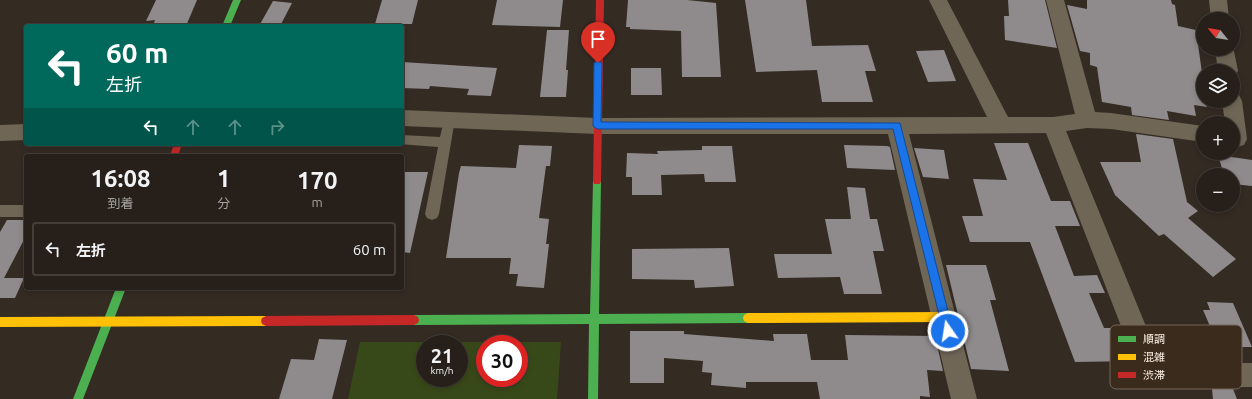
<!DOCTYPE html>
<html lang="ja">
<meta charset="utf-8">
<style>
body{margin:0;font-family:Ubuntu,"Noto Sans JP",sans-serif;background:#2f2823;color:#f1f3f6;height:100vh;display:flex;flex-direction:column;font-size:15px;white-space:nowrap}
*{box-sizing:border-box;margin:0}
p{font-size:13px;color:#a4a3a2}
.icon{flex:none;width:22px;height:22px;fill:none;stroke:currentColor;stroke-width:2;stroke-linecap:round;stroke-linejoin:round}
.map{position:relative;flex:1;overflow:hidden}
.drawer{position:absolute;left:24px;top:154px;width:380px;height:136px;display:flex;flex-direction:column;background:#27201a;border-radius:4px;box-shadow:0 2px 6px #0003,0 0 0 1px #433e39}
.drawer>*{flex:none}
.guide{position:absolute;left:24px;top:24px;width:380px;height:122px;border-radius:4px;box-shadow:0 2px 6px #0003,0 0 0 1px #433e39;background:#00695c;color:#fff;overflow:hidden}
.needle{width:26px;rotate:300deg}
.controls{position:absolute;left:1196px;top:12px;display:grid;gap:8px}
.controls a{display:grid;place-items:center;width:44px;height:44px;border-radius:50%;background:#27201a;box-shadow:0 2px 6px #0003,0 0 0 1px #433e39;font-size:20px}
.speed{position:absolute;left:416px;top:335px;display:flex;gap:8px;font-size:20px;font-weight:700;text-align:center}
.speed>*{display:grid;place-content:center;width:52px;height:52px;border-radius:50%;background:#27201a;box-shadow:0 2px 6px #0003,0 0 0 1px #433e39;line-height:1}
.speed small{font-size:10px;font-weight:400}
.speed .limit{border:6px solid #d22;background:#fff;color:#111}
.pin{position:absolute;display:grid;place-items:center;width:34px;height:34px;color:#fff;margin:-41px -17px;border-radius:50% 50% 50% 0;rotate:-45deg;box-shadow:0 0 4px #0007}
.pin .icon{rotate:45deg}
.me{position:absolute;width:44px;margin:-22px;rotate:347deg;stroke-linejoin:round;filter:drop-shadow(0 0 3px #0008)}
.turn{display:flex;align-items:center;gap:14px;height:84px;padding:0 16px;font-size:18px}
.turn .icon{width:52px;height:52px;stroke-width:2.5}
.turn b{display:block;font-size:28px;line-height:34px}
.lanes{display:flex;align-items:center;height:38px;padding:0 16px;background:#0003;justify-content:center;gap:20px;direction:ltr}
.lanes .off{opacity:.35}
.eta{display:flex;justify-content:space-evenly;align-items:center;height:68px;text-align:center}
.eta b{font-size:24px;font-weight:700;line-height:28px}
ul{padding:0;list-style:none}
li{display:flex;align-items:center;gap:12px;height:54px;margin:0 8px 6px;padding:0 8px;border:2px solid #433e39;border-radius:4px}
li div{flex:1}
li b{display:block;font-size:15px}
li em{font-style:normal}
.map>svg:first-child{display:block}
.green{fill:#384919;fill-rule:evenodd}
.building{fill:#8f8b8d}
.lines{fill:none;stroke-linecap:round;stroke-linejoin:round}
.lane{fill:#6f6656;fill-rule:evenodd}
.street{fill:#6f6656;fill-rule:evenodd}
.fast{fill:#4caf50;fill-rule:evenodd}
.slow{fill:#ffc107;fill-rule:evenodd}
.jam{fill:#c62828;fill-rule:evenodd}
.route{fill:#1a73e8;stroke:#114b97}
.key{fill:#3b2b1c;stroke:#756759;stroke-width:1}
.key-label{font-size:11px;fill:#fdf2e8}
</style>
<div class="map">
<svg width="1252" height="399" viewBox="0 0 1252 399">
<rect width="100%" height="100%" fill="#342b23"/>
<path class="green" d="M360 342H561L557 399H348ZM425 344H459V378H425ZM485 344H519V378H485Z"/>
<path class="building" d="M156 0H197L186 26H153L155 20 146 21Z
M382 0H418L412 24H375Z
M497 0H563L560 27 492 25Z
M628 0H687L716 3 721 77H682L681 31 630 29V27H626Z
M745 0H806L812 46 868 45 876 71H865L873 102H822L817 70 756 72Z
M1008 0H1045L1057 48 1005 40 1004 16H1009Z
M1087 0H1171L1172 4 1175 5 1178 26 1196 30 1203 80V101H1205L1207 107 1194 105 1196 116 1167 111 1169 120 1132 115 1131 107 1102 102 1097 67 1090 65V53L1080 51 1067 5 1087 9Z
M273 1 292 3 280 26H259Z
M547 30H569L566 70H568L566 97H540Z
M944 50 956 81 928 82 916 51Z
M402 62 497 68 491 96 467 95 469 89 430 86 429 89 402 88Z
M631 68H661L662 95H631Z
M1136 134 1173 139 1187 202 1198 211 1188 218 1236 259 1213 277 1164 234 1159 236 1115 195 1100 162H1141Z
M994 143H1028L1051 201H1070L1080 226H1055L1074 276 1097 275 1105 293H1089L1104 328H1120L1133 361 1075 362 1030 242H970L962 216H983L973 179 1007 180Z
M519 145 552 146 550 166H546L539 218 549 219 546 244H549L544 288 516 286 518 274H509L511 258H446L459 173 461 166 516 168Z
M844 145 887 146 890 147 895 170 847 168Z
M702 146H732L736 182H705L704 174 661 175 662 195H632V177H626L627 153 658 154 657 151 702 150Z
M914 148 944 150 949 179 923 177Z
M1218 155 1252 160V186L1233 184V175H1224Z
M402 172H428L410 253 402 252Z
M847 187 865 188 870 219H877L884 251H873L882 294H844L840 277 778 278 774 254H832L825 219H851Z
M7 220H26V236L4 278H24L15 298H0V232Z
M729 248 734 286 695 288 694 280 632 279V249Z
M946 265H986L996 300H990L1009 371 971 369Z
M1207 302 1233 303 1252 347H1219L1203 310H1210Z
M630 331H684V334L774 341 773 334H807L811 360H848L845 335 935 336 943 371 927 370 930 397 920 396V399H820L817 382H746V388L711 385 712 373 702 372 703 361 664 358V383H630Z
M319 339 347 340 332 399H279L291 359 314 360Z
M1212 389H1233L1237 399H1213Z"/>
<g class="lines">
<path class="lane" d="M449 114 453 116 455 119 439 214 437 218 432 220 427 218 425 214 438 147 399 144H402V135L440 137 445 116Z
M0 205H26V217H0Z"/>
<path class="street" d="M929 0H947L1008 117H1053L1075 114 1046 0H1064L1095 112 1111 113 1203 126V142L1111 129 1087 128 1066 131 1161 363H1252V387L1153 388 1144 385 1046 133 909 134 977 399H951L888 134H597L402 126V110L597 118 987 117Z
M1209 0H1227L1229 19H1211Z
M1233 46 1238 71 1233 77V71H1218L1215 49H1233Z
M1233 93 1239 95 1242 101 1247 139 1244 145 1237 147 1233 146V123H1225L1222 101H1233Z
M26 124V140L0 141V125Z"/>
<path class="fast" d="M233 0H241L230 26H222Z
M597 177 600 178 601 181 599 314 748 313 752 315 753 318 752 321 748 323 599 324 598 399H588L589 324 414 325 410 323 409 320 410 317 414 315 590 314 593 181 594 178Z
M116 288H126L83 399H73Z"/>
<path class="slow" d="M945 312 949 314 950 317 949 320 945 322 748 323 744 321 743 318 744 315 748 313Z
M266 316 270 318 271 321 270 324 266 326 0 327V317Z"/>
<path class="jam" d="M596 0H604L601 181 600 184H594L593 181Z
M174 144H182L178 156H170Z
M414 315 418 317 419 320 418 323 414 325 266 326 262 324 261 321 262 318 266 316Z"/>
</g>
<path class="route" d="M598 60 602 63 601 122 900 123 953 331 952 334 948 336 944 334 943 331 893 129H597L593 126 594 63Z"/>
<rect x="1110" y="325" width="132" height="64" rx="6" class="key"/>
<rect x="1118" y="336" width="18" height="6" fill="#4caf50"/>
<rect x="1118" y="354" width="18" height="6" fill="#ffc107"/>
<rect x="1118" y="372" width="18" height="6" fill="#c62828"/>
<g class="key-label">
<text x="1143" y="343">順調</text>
<text x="1143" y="361">混雑</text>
<text x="1143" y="379">渋滞</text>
</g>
</svg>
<div class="controls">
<a><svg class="needle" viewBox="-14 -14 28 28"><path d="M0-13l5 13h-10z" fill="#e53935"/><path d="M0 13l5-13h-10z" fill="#a4a3a2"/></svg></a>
<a><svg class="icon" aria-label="layers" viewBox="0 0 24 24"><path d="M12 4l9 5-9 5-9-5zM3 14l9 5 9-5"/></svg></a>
<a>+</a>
<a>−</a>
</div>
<div class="speed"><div>21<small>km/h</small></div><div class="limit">30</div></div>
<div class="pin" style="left:598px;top:63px;background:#d93025"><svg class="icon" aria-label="arrive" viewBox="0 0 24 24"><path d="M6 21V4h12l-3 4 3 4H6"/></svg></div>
<svg class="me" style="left:948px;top:331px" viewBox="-20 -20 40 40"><circle r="17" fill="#1a73e8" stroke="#fff" stroke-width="3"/><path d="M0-11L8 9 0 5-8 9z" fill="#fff"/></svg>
<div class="guide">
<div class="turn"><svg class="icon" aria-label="left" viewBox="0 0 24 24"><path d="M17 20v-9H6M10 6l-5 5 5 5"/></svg><div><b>60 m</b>左折</div></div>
<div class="lanes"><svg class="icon" aria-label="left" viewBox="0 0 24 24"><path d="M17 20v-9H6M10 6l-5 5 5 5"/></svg><svg class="icon off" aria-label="ahead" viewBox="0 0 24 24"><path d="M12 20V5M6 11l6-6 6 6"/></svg><svg class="icon off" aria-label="ahead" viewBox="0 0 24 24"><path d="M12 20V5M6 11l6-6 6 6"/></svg><svg class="icon off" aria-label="right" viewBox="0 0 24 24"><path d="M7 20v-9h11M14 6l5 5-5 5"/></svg></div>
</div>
<section class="drawer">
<div class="eta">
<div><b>16:08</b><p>到着</p></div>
<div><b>1</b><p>分</p></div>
<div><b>170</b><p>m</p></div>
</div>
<ul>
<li><svg class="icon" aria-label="left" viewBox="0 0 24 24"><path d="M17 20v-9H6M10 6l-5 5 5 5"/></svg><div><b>左折</b></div><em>60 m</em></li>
</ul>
</section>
</div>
